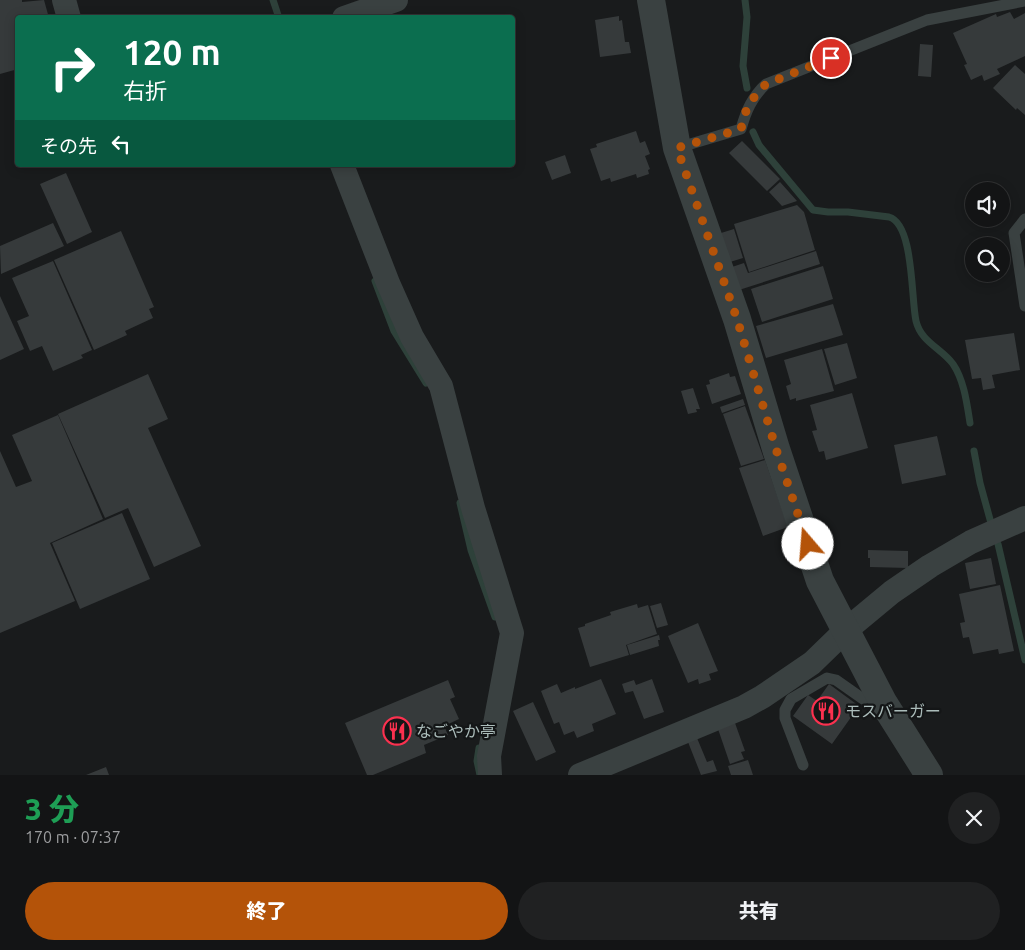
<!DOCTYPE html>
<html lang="ja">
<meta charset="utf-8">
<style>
body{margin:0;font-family:Ubuntu,"Noto Sans JP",sans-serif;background:#202122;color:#f1f3f6;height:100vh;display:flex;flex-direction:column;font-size:19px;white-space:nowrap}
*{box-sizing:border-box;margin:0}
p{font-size:16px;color:#9d9ea0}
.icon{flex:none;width:28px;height:28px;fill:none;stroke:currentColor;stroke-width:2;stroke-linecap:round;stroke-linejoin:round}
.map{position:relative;height:775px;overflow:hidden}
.sheet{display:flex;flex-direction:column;background:#131415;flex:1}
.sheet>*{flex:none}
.guide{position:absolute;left:15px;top:15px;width:500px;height:152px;border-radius:5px;box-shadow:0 2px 12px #0003,0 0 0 1px #323334;background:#0b6e4f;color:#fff;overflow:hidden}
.fabs{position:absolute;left:965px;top:182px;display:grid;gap:10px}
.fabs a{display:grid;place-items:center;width:45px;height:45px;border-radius:50%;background:#131415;box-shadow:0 2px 12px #0003,0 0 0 1px #323334;font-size:25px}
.pin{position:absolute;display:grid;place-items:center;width:42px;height:42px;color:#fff;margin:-21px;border:2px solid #fff;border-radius:50%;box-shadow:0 1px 5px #0007}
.me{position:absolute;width:55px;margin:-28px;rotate:342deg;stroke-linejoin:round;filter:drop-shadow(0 0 4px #0008)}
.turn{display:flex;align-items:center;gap:18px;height:105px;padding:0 25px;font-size:22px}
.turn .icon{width:65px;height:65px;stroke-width:2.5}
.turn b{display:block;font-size:35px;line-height:42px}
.then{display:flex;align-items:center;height:48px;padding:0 25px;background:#0003;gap:10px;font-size:19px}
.round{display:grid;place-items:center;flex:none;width:52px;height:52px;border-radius:26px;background:#202122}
.overview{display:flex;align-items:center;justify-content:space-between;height:85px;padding:0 25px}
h1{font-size:30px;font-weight:800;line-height:38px;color:#1e9e55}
.cta{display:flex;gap:10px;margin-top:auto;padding:10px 25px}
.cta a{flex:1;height:58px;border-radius:30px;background:#b45309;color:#fff;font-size:20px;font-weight:800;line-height:58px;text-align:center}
.cta a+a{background:#202122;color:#f1f3f6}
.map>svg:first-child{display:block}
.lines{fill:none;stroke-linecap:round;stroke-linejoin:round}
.stream{stroke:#2e413a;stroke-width:7}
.building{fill:#363a3b}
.service{stroke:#3a4141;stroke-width:11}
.minor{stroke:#3a4141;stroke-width:24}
.tertiary{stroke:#3a4141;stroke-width:28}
.route{stroke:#b45309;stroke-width:9;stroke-dasharray:0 16.2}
.labels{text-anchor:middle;stroke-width:4.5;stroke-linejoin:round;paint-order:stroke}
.poi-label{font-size:16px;fill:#abbcba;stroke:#141617;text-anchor:start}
</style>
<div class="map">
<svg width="1025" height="775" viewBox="0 0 1025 775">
<rect width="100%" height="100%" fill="#191b1c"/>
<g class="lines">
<path class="stream" d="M273 0 279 18
M745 0 747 17 743 66 747 88
M753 132 759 145 813 210 828 212H848L889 217C914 224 911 299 916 321 921 342 941 348 953 364 964 380 967 404 970 423
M375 281 394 331 426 383
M974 451 980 483 991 523
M460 503 471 550 495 617
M998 544 1025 660
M479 748 477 761 480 775"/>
</g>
<path class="building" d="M0 0H22V2L44 0 49 18H18V69L0 74Z
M1010 12 1014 19 1025 13V56L997 69 1000 74 984 81 982 75 971 80 964 65 967 64 953 33 996 14 997 17Z
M619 16V21L622 20 625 42H629L631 53 600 57 595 20Z
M920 44 933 45 931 77 918 76Z
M1015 65 1025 74V115L1017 108 1016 110 993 88Z
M636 131 640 143 645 141 650 154 645 156 650 169 648 170 649 174 637 178 636 174 611 182 610 178 601 181 590 149 597 147 596 144Z
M742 141 780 179 767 191 729 153Z
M565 155 571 173 552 180 545 162Z
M66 173 92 232 67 244 40 184Z
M780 182 797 201 782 206 769 192Z
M797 205 804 212 815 250 749 272 734 224Z
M53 223 64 246 1 274 0 246Z
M734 229 743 258 730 262 721 233Z
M121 231 154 307 149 309 153 318 125 331 127 335 94 350 54 260Z
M816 251 820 264 739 290 732 267 744 263 748 273Z
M53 261 92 350 81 355 83 358 53 371 42 346 30 351 17 321 29 316 12 278Z
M823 266 833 299 762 322 751 289Z
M0 296 24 349 0 360Z
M833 304 843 335 766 358 756 326Z
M1014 333 1020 370 992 375 995 388 983 390 981 378 972 379 965 340Z
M847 343 857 378 835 385 824 349Z
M822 349 834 391 796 401V398L790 400 786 386 791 384 784 360Z
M729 373 730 377 735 376 741 394 712 404 706 385 710 384 709 380Z
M148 374 168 419 148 428 201 546 154 567 128 508 105 518 58 414Z
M693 388 700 409H696L697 412 688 414 681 391Z
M852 393 868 448 826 460 824 451 819 452 812 431 817 430 810 405Z
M743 399 745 405 722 413 720 407Z
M745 406 764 459 741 466 723 414Z
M58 415 103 519 50 543 75 601 0 633V451L16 487 32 481 12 435Z
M937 436 946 475 902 484 894 445Z
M765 460 788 527 763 536 739 468Z
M122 513 150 579 80 609 52 543Z
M868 550 908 551V568L870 567V558H868Z
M991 558 996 584 970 589 965 563Z
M1000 585 1014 651 999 654 998 649 973 654 969 637 963 638 960 623 965 622 959 594Z
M661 603 668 625 657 628 650 606Z
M637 604 638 608 648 605 657 634 626 645 629 655 590 667 578 628 585 626V624L611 615 610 612Z
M698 623 718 671 709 674 711 680 699 684 698 679 688 683 668 636Z
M659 635 660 640H658L659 646 630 655 627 645Z
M601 679 616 714 592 724 594 731 577 738 574 731 564 735 559 722 554 724 541 691 557 684 561 693 575 687V689Z
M652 679 664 712 644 719 633 691 625 693 622 684 634 680 636 685Z
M448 680 455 697 450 699 459 719 444 726 448 735 424 745 426 753 373 775H367L345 723Z
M829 684 859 706 832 744 793 716 808 695 817 701Z
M533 702 556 752 536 761 513 711Z
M735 723 745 751 741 752 744 759 730 764 718 729Z
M697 738 707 762 713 760 717 771 701 775 688 742Z
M748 760 753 775H731L728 766Z
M106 767 109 775H86Z"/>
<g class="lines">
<path class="service" d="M677 148 741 129C746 111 752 97 766 84L927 20 1025 1
M1025 219 1014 233 1025 306
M803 765 785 718V710L791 699 827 678 836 680 863 699 880 695"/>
<path class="minor" d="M64 0 69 18
M344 18 396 0
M342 165 388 283 412 337 441 386 473 508 512 633 489 756 490 775
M580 775 744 707 762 697 812 663 845 631 892 592 930 566 971 542 1025 518"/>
<path class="tertiary" d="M651 0 677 148 737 319 776 449 820 581 883 702 929 775"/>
</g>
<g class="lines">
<path class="route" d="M808 544 776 449 737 319 677 148 741 129 745 113 756 94 766 84 831 58"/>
</g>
<defs>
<g id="restaurant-ring" transform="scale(1.4375)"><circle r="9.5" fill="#141617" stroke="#fc314f" stroke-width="1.5"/><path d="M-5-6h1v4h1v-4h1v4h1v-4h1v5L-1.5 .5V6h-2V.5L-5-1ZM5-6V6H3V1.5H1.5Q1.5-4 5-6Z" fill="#fc314f"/></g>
</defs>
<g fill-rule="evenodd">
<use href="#restaurant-ring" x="826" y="711"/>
<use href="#restaurant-ring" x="397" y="731"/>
</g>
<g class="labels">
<g class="poi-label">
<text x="845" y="717">モスバーガー</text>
<text x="416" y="737">なごやか亭</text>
</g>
</g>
</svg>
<div class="fabs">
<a><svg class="icon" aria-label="sound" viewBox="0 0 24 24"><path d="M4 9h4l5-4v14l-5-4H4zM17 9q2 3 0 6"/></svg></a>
<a><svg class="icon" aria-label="search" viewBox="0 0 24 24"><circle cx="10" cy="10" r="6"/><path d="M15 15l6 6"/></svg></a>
</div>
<div class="pin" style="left:831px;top:58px;background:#d93025"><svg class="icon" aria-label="arrive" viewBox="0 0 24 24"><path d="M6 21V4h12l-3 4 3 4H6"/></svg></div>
<svg class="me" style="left:808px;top:544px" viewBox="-20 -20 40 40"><circle r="19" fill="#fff"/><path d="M0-13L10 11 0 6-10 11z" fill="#b45309"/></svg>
<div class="guide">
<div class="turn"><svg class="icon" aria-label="right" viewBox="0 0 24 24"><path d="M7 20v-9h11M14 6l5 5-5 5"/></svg><div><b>120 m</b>右折</div></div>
<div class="then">その先<svg class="icon" aria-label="left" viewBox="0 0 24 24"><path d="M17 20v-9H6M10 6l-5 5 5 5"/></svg></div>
</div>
</div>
<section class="sheet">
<div class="overview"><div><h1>3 分</h1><p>170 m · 07:37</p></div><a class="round"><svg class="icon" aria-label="close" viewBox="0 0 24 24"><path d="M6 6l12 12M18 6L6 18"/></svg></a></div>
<div class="cta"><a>終了</a><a>共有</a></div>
</section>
